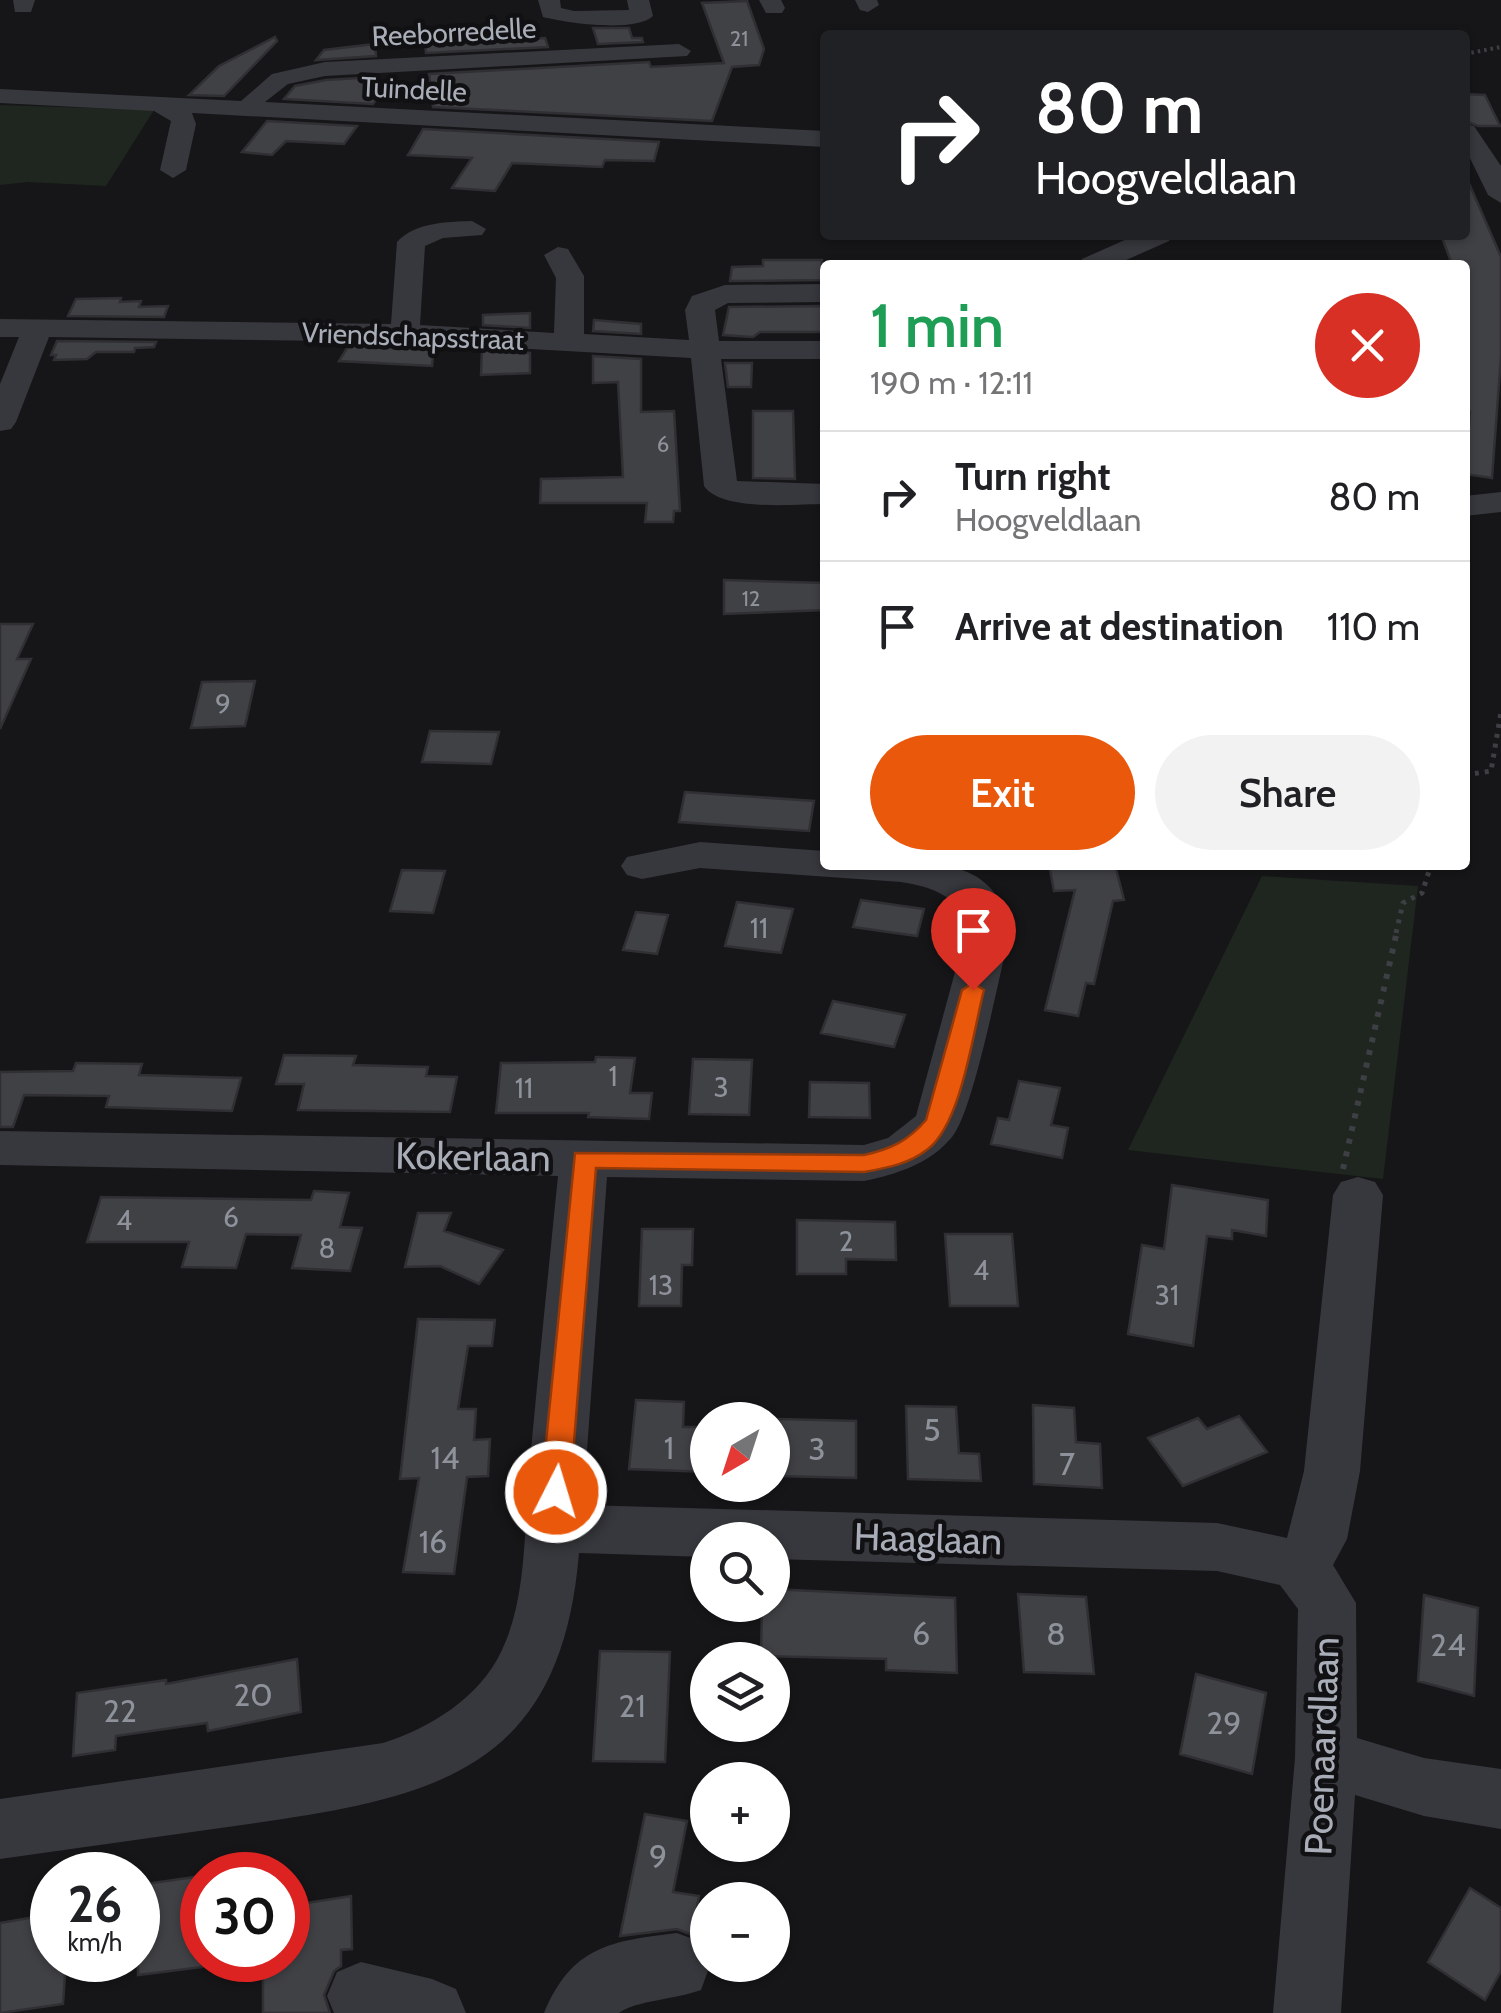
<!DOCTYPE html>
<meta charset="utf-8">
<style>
body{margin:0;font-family:Cabin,sans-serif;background:#f2f2f2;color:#202124;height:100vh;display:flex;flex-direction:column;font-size:38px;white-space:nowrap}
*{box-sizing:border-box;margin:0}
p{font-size:32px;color:#757577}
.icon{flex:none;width:55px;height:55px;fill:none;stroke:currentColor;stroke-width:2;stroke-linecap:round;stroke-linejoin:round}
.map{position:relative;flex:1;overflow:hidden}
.side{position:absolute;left:820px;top:260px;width:650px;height:610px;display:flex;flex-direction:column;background:#fff;border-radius:10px;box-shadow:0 2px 8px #0004}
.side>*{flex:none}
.top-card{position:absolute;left:820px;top:30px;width:650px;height:210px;border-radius:10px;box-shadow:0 2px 8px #0004;background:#202124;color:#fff;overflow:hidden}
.needle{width:65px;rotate:219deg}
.fabs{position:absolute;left:690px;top:1402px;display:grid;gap:20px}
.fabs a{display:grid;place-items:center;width:100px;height:100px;border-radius:50%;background:#fff;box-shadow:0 2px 8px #0004;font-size:50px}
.speed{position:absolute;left:30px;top:1852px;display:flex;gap:20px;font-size:50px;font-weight:700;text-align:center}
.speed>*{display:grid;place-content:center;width:130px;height:130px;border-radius:50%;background:#fff;box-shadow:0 2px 8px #0004;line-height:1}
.speed small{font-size:25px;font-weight:400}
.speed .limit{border:15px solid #d22;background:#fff;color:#111}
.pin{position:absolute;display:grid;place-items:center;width:85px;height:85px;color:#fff;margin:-102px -42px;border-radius:50% 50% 50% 0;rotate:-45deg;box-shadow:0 0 10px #0007}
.pin .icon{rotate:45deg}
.me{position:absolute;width:110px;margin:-55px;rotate:5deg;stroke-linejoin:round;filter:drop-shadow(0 0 8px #0008)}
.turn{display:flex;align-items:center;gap:35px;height:210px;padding:0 50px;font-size:45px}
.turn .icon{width:130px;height:130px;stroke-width:2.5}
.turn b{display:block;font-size:70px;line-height:85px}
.round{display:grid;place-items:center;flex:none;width:105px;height:105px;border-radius:52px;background:#f2f2f2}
.headline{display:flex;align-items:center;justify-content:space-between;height:170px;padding:0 50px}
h1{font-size:60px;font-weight:600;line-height:75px;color:#1e9e55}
.primary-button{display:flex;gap:20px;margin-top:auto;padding:20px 50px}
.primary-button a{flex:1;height:115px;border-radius:60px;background:#ea580c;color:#fff;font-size:40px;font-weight:600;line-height:115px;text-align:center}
.primary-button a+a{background:#f2f2f2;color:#202124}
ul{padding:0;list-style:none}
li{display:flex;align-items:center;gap:30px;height:130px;padding:0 50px;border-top:2px solid #e0e0e0}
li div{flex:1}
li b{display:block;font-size:38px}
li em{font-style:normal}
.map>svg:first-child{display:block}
.green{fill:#1e261f}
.building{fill:#404145;stroke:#303034;stroke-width:2.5}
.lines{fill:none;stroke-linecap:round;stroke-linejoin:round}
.path-far2{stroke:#3d3f44;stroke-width:4;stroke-dasharray:2.5 4;stroke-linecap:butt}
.path-far1{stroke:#3d3f44;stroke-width:5;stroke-dasharray:4 6;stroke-linecap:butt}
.path{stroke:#3d3f44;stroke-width:6;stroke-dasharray:5 8;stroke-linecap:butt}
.minor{fill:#37383d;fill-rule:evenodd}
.route{fill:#ea580c;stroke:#983908;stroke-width:2.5}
.labels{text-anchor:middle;stroke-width:9;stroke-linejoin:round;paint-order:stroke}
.far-number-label{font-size:22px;fill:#8e929b}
.far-street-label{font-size:28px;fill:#a8adb8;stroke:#111113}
.number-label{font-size:28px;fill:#8e929b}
.near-number-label{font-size:32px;fill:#8e929b}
.near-street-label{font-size:38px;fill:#a8adb8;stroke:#111113}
</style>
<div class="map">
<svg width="1501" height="2013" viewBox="0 0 1501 2013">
<rect width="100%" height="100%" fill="#161618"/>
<path class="green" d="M0 105 154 110 106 186 28 182 0 185Z
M1262 876 1418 886 1383 1179 1128 1150Z"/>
<path class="building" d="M747 1 764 49 759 65 732 67 712 121 433 107 429 74 649 62 651 67 724 63 702 3Z
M593 28H629L632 38H642L643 42 598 44Z
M275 37 277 41 224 96 189 95 219 66Z
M545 38 548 47 426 53 425 44Z
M375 44 376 56 316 60 324 50Z
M377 77 378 97 373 104 284 99 295 86 326 80Z
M1465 94 1485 95 1500 126H1478L1465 121Z
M267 121 357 126 344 144 286 141 272 155 242 152Z
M423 129 659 142 654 161 605 160 602 167 512 163 495 191 452 188 472 158 408 155Z
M1465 174 1501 257V356L1492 478 1465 474 1470 412H1465V265L1452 264 1441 235H1465Z
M763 260H822V280L730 281 732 267 763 266Z
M121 298 120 302 141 301 139 307 168 306 164 317 68 316 76 299Z
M822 306V332H760L753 337 723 335 729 307Z
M530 313V328L483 325V315Z
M594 320 641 324V334L593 331Z
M57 341 156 342 154 347 135 348 134 352H96L87 359 54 360 56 355H51Z
M349 345 434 347 432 366 339 361Z
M482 350 530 353V373L481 375Z
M593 356 641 359V412L674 411 680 511H674L673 522H645L647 503H540L541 479 623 477 618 382 593 383Z
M725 363H752L751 387H728Z
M753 411H793L795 479 753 478Z
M724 580 825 583V610L724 614Z
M0 624H33L17 659H31L0 729Z
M255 681 245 726 191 728 202 682Z
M430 731 499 732 491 764 422 762Z
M685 792 814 801 809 831 679 822Z
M1049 865H1115L1124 900 1113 901 1094 984 1086 983 1078 1016 1045 1010 1075 890 1054 891Z
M402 870 445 871 433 913 390 911Z
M861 900 924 909 917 936 853 927Z
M737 902 793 909 781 953 725 946Z
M636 912 668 915 657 954 623 950Z
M833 1001 905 1015 894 1047 821 1033Z
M284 1055 356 1056 353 1065 428 1067 426 1076 457 1077 450 1112 298 1110 304 1084H276Z
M596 1057 635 1058 630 1093H652L649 1119 588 1117 589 1113H496L501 1063 595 1062Z
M693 1059 752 1060 749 1115 689 1114Z
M76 1063 142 1064 139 1075 241 1078 232 1111 106 1107 109 1096 24 1095 13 1127H0V1072L73 1071Z
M1019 1081 1060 1088 1051 1125 1068 1128 1062 1158 991 1144 998 1118 1009 1120Z
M810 1082 869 1083 870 1118 809 1117Z
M1172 1185 1268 1200 1266 1236 1232 1230V1239L1207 1236 1193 1346 1128 1334 1142 1245 1164 1249Z
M314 1191 349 1193 340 1227 362 1228 350 1271 292 1268 301 1235 246 1234 236 1268 182 1267 189 1242H87L101 1197 311 1200Z
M418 1213H451L444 1231 503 1250 479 1284 440 1266 405 1267Z
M797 1220 895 1222 896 1260 846 1259V1274H797Z
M642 1229H693L692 1265H682L681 1306H639Z
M945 1234H1012L1018 1306H950Z
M418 1319 495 1320 492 1346H468L458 1409H476L474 1440 490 1439 488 1476 467 1477 454 1574 403 1572 419 1478 400 1479Z
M636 1400 684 1402 683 1427H708V1472L629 1469Z
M1033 1405 1074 1408 1076 1442 1100 1444 1102 1488 1034 1484Z
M906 1406 956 1407 959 1453 979 1454 981 1481 908 1479Z
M1239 1416 1267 1452 1183 1486 1148 1438 1198 1418 1207 1429Z
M778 1419 856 1421V1478L777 1476Z
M772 1589 955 1598 957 1673 886 1670V1659L761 1656 762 1605H772Z
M1018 1594 1086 1597 1094 1674 1024 1672Z
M1424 1595 1478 1608 1474 1696 1418 1681Z
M600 1651 670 1652 665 1762 593 1761Z
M297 1659 301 1712 208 1731 207 1723 116 1736 115 1750 73 1756 77 1693 166 1680V1684Z
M1196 1674 1266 1693 1252 1774 1180 1754Z
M645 1814 687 1821 673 1892 699 1896 692 1935 677 1929 620 1936Z
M202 1876V1967L138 1975V1885Z
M1470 1888 1501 1908V1971L1485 2000 1428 1962Z
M351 1896 352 1949 341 1950V1966L334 1971 324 1995 330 2013H263V1960H288V1906Z
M52 1914V1960H66L63 2004 0 2013V1923Z"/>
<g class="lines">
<path class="path-far2" d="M1465 54 1501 47"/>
<path class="path-far1" d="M1465 775 1491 771 1501 712
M1396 933 1403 903 1422 893 1431 865"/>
<path class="path" d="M1343 1169 1397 931"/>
<path class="minor" d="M13 0H35L31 12H15Z
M538 0H560L561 8 574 11 629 10 627 0H649L653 16C635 33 567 23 543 17Z
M759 0H781L785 8 782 13H766Z
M855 0H877L879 5 868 12 860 10Z
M679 44 691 51 687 56 325 76 288 84 265 102 825 131V147L192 113 196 124 186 170 173 178 160 170 171 121 154 111 0 103V89L241 101 272 74 325 62Z
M1465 124 1474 126 1501 166V203L1488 195 1465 148Z
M472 221 486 229 482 235 443 238 425 246 420 325 554 333 556 278 544 255 558 247 568 249 584 276V334L689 340 685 310 692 296 725 285 825 284V302L728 303 715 310 719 341H825V359H721L737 481 825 484V504C796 504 722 512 704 486L691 358 405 342 49 337 16 422 11 429 0 431V384L19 337H0V319L391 324 397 242C415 222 447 222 472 221Z
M1136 235H1173L1169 241 1115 265H1078L1082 259Z
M1501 492V512L1465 516V496Z
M700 842 825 851V865C868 865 945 854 980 879 996 890 1003 907 1012 924 1001 966 974 1111 952 1137 930 1164 897 1174 864 1181L607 1177 583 1505 1217 1523 1287 1538 1304 1471 1333 1195 1341 1182 1358 1177 1375 1182 1383 1195 1360 1471 1347 1539 1333 1565 1356 1603 1357 1738 1424 1758 1501 1769V1829L1424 1816 1355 1795 1341 2013H1273L1295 1758 1298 1609 1280 1585 1217 1571 772 1559V1540H708V1557L579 1553C561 1770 437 1797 249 1824 166 1836 83 1847 0 1859V1799L383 1743C430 1728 479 1698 501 1652 527 1599 524 1529 529 1472 538 1373 548 1275 558 1176L0 1165V1131L864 1145 888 1138 916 1116 968 924C955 895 932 887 901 882L700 868 642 879 627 875 621 866 627 857Z
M677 1933 701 1942 710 1965 701 1990C677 1999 634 2001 619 2013H544C572 1946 611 1941 677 1933Z
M361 1962 432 1979 456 1989 466 2013H334L327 1996 337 1972Z"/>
</g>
<path class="route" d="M973 983 984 990C973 1032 962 1122 928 1149 909 1164 887 1168 864 1172L596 1168 570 1492 566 1500 556 1503 545 1500 541 1492 575 1153 864 1155C891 1149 908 1141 926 1120L962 990Z"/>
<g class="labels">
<g class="far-number-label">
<text x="739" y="46">21</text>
<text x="663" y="452">6</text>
<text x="751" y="606">12</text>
</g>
<g class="far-street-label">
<text transform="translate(454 32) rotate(-3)" y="10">Reeborredelle</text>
<text transform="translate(414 89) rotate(3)" y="10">Tuindelle</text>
<text transform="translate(413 336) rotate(2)" y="10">Vriendschapsstraat</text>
</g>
<g class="number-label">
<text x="223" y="714">9</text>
<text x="759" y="938">11</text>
<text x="613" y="1086">1</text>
<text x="721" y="1097">3</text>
<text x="524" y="1098">11</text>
<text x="231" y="1227">6</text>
<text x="124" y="1230">4</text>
<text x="846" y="1251">2</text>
<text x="327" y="1258">8</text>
<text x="981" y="1280">4</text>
<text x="661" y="1295">13</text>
<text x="1167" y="1305">31</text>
</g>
<g class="near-number-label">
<text x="932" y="1441">5</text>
<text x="669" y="1459">1</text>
<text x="817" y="1460">3</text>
<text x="445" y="1469">14</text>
<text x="1067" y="1475">7</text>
<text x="433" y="1553">16</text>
<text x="921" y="1645">6</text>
<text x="1056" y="1645">8</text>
<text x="1448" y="1656">24</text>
<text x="253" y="1706">20</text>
<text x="632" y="1717">21</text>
<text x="120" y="1722">22</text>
<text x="1224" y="1734">29</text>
<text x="658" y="1867">9</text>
</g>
<g class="near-street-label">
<text transform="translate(473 1157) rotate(1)" y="13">Kokerlaan</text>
<text transform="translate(928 1539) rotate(2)" y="13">Haaglaan</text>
<text transform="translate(1322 1746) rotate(-88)" y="13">Poenaardlaan</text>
</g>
</g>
</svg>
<div class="fabs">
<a><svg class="needle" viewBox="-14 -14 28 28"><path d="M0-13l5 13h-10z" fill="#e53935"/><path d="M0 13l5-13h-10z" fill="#757577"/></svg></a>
<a><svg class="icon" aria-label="search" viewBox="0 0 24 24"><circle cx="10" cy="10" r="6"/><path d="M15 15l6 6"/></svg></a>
<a><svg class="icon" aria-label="layers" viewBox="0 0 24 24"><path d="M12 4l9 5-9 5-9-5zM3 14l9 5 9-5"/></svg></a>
<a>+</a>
<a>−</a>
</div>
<div class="speed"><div>26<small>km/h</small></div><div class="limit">30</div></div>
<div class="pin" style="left:973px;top:990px;background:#d93025"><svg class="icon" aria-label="arrive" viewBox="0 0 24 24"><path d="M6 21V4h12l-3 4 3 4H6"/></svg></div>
<svg class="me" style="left:556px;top:1492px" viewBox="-20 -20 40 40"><circle r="17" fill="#ea580c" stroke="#fff" stroke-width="3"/><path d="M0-11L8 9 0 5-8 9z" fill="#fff"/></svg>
<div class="top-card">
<div class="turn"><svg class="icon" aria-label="right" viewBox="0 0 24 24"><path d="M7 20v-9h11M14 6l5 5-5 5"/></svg><div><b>80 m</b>Hoogveldlaan</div></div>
</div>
<section class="side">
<div class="headline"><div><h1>1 min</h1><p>190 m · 12:11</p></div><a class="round" style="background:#d93025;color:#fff"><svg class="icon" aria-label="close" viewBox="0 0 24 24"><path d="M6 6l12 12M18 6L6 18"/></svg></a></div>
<ul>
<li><svg class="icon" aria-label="right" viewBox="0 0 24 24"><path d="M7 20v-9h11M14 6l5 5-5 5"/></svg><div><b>Turn right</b><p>Hoogveldlaan</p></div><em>80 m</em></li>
<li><svg class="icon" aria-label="arrive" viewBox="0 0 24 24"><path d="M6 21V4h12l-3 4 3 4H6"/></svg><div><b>Arrive at destination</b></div><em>110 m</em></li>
</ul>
<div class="primary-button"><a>Exit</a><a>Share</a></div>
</section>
</div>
